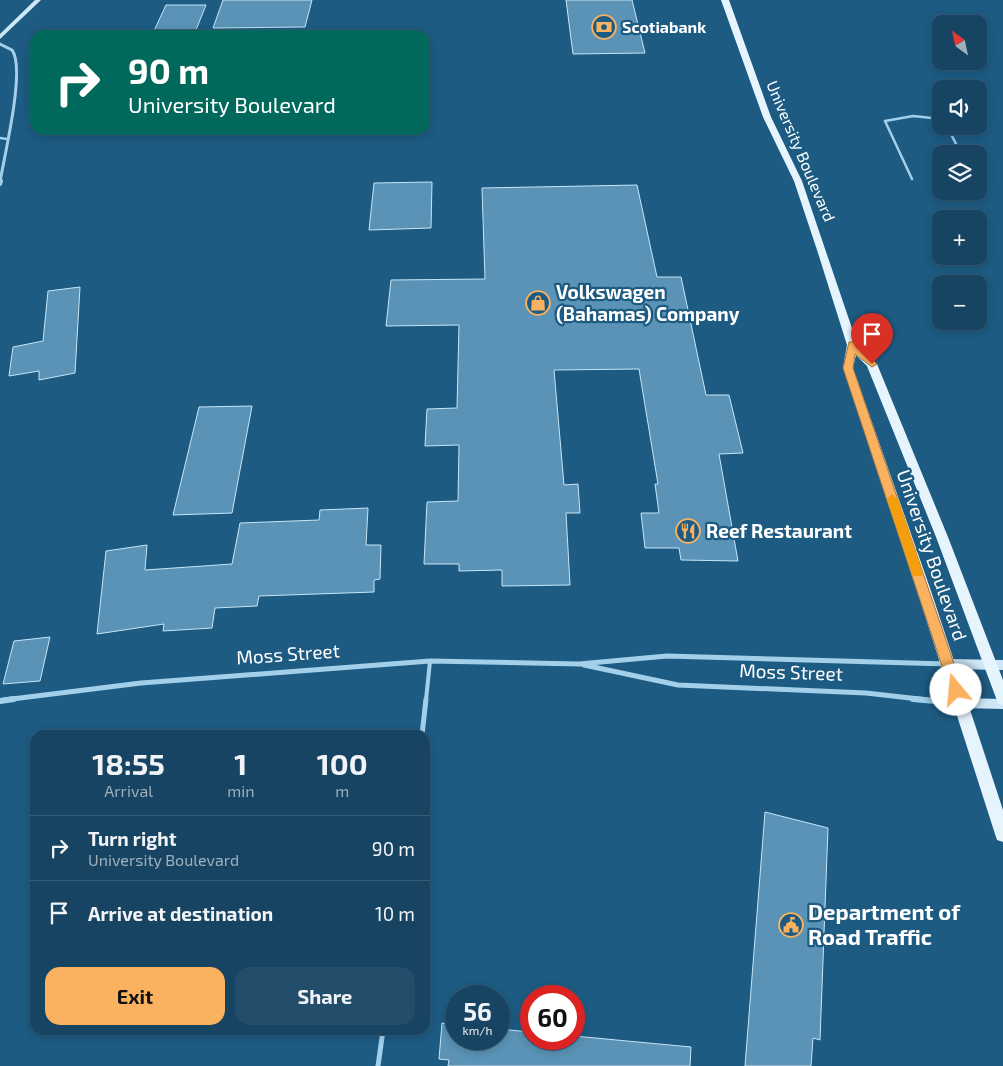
<!DOCTYPE html>
<meta charset="utf-8">
<style>
body{margin:0;font-family:"Exo 2",sans-serif;background:#234e6b;color:#f1f3f6;height:100vh;display:flex;flex-direction:column;font-size:19px;white-space:nowrap}
*{box-sizing:border-box;margin:0}
p{font-size:16px;color:#9eb0be}
.icon{flex:none;width:28px;height:28px;fill:none;stroke:currentColor;stroke-width:2;stroke-linecap:round;stroke-linejoin:round}
.map{position:relative;flex:1;overflow:hidden}
.panel{position:absolute;left:30px;top:730px;width:400px;height:305px;display:flex;flex-direction:column;background:#164462;border-radius:15px;box-shadow:0 2px 8px #0003,0 0 0 1px #355c77}
.panel>*{flex:none}
.guide{position:absolute;left:30px;top:30px;width:400px;height:105px;border-radius:15px;box-shadow:0 2px 8px #0003,0 0 0 1px #355c77;background:#00695c;color:#fff;overflow:hidden}
.needle{width:32px;rotate:327deg}
.fabs{position:absolute;left:932px;top:15px;display:grid;gap:10px}
.fabs a{display:grid;place-items:center;width:55px;height:55px;border-radius:10px;background:#164462;box-shadow:0 2px 8px #0003,0 0 0 1px #355c77;font-size:25px}
.speed{position:absolute;left:445px;top:985px;display:flex;gap:10px;font-size:25px;font-weight:700;text-align:center}
.speed>*{display:grid;place-content:center;width:65px;height:65px;border-radius:50%;background:#164462;box-shadow:0 2px 8px #0003,0 0 0 1px #355c77;line-height:1}
.speed small{font-size:12px;font-weight:400}
.speed .limit{border:8px solid #d22;background:#fff;color:#111}
.pin{position:absolute;display:grid;place-items:center;width:42px;height:42px;color:#fff;margin:-51px -21px;border-radius:50% 50% 50% 0;rotate:-45deg;box-shadow:0 0 5px #0007}
.pin .icon{rotate:45deg}
.me{position:absolute;width:55px;margin:-28px;rotate:343deg;stroke-linejoin:round;filter:drop-shadow(0 0 4px #0008)}
.turn{display:flex;align-items:center;gap:18px;height:105px;padding:0 15px;font-size:22px}
.turn .icon{width:65px;height:65px;stroke-width:2.5}
.turn b{display:block;font-size:35px;line-height:42px}
.eta{display:flex;justify-content:space-evenly;align-items:center;height:85px;text-align:center}
.eta b{font-size:30px;font-weight:700;line-height:35px}
.button{display:flex;gap:10px;margin-top:auto;padding:10px 15px}
.button a{flex:1;height:58px;border-radius:15px;background:#fab260;color:#111;font-size:20px;font-weight:700;line-height:58px;text-align:center}
.button a+a{background:#234e6b;color:#f1f3f6}
ul{padding:0;list-style:none}
li{display:flex;align-items:center;gap:15px;height:65px;padding:0 15px;border-top:1px solid #355c77}
li div{flex:1}
li b{display:block;font-size:19px}
li em{font-style:normal}
.map>svg:first-child{display:block}
.building{fill:#5a93b5;stroke:#c7e6f7}
.lines{fill:none;stroke-linecap:round;stroke-linejoin:round}
.lane-far2{stroke:#a2d0ea;stroke-width:2.5}
.lane-far1{stroke:#a2d0ea;stroke-width:4}
.lane{stroke:#a2d0ea;stroke-width:5}
.street-far3{stroke:#a2d0ea;stroke-width:3}
.street-far2{stroke:#a2d0ea;stroke-width:4}
.street-far1{stroke:#a2d0ea;stroke-width:5}
.street{stroke:#a2d0ea;stroke-width:6}
.secondary{fill:#cee7f7;fill-rule:evenodd}
.primary{fill:#e6f4fe;fill-rule:evenodd}
.route{fill:#fab260;stroke:#a2743e}
.slow{fill:#f59e0b}
.labels{text-anchor:middle;stroke-width:4.5;stroke-linejoin:round;paint-order:stroke}
.far-poi-label{font-size:16px;font-weight:bold;fill:#fff;stroke:#1d5b82;text-anchor:start}
.far-street-label{font-size:16px;fill:#fff;stroke:#1d5b82}
.poi-label{font-size:19px;font-weight:bold;fill:#fff;stroke:#1d5b82;text-anchor:start}
.street-label{font-size:19px;fill:#fff;stroke:#1d5b82}
.near-poi-label{font-size:22px;font-weight:bold;fill:#fff;stroke:#1d5b82;text-anchor:start}
</style>
<div class="map">
<svg width="1003" height="1066" viewBox="0 0 1003 1066">
<rect width="100%" height="100%" fill="#1d5b82"/>
<path class="building" d="M223 0H312L305 27 213 28Z
M566 0H632L645 53 573 54Z
M166 5H206L194 35H152Z
M432 182 431 228 369 230 374 183Z
M637 185 657 277H681L706 395H729L743 453 719 454 738 561 681 560 679 548H645L641 513H659L655 484H658L639 369 554 370 564 485 578 484 580 513H566L570 585 502 586V570L459 571V564H424L427 502 458 501 459 445 425 446 427 409 457 408 459 325 386 326 391 280 485 279 482 188Z
M80 287 75 373 39 380V371L9 376 13 347 43 341 48 291Z
M252 406 232 513 173 515 199 407Z
M368 508 366 545H381L380 579 374 580V592L259 596 257 606 215 608 212 628 163 631 164 624 97 634 106 551 147 545 145 570 232 564 240 523 319 520 320 510Z
M50 637 40 681 3 684 14 641Z
M765 812 828 828 820 1040 813 1038 811 1066H745Z
M442 1023 456 1025V1039H499V1029L531 1032V1039H574V1036L691 1047 690 1066H448L449 1060 439 1059Z"/>
<g class="lines">
<path class="lane-far2" d="M947 126 961 154
M0 138 7 139
M912 179 885 121 913 116 941 119"/>
<path class="lane-far1" d="M426 700 430 661"/>
<path class="lane" d="M422 735 426 699
M378 1066 383 1030"/>
<path class="street-far3" d="M0 44 12 50C26 68 4 157 0 182"/>
<path class="street-far2" d="M0 184 1 181"/>
<path class="street-far1" d="M584 665 678 685 866 693 928 700
M4 700 141 683 430 661 579 664 667 656 947 664"/>
<path class="street" d="M913 699 958 703
M0 701 14 699"/>
<path class="secondary" d="M35 0H41L0 39V34Z
M948 659 1003 660V670L948 669 944 668 942 664 944 660Z
M960 698 1003 699V709L960 708 956 707 954 703 956 699Z"/>
<path class="primary" d="M721 0H729L771 117 802 181 857 343 877 364 948 537 1003 680V705L998 703 996 698 936 537 867 366 856 355 853 368 931 591 1003 810V842L997 840 995 834 917 591 843 368 847 345 818 253 794 181 763 117Z"/>
</g>
<path class="route" d="M849 342H855L877 364 872 367 855 354 853 368 963 690 961 694 956 696 952 694 950 690 843 368Z"/>
<path class="slow" d="M892 494 898 499 923 573 922 576H913L912 573 887 499Z"/>
<defs>
<g id="bank-ring" transform="scale(1.25)"><circle r="9.5" fill="#1d5b82" stroke="#fab260" stroke-width="1.5"/><path d="M-6-4H6V4H-6ZM0-2.3a2.3 2.3 0 1 0 0 4.6a2.3 2.3 0 1 0 0-4.6Z" fill="#fab260"/></g>
<g id="shop-ring" transform="scale(1.25)"><circle r="9.5" fill="#1d5b82" stroke="#fab260" stroke-width="1.5"/><path d="M-5-2.5h2.3a2.7 3.5 0 0 1 5.4 0H5L5.5 6h-11ZM-1.5-2.5h3a1.5 2.3 0 0 0-3 0Z" fill="#fab260"/></g>
<g id="restaurant-ring" transform="scale(1.25)"><circle r="9.5" fill="#1d5b82" stroke="#fab260" stroke-width="1.5"/><path d="M-5-6h1v4h1v-4h1v4h1v-4h1v5L-1.5 .5V6h-2V.5L-5-1ZM5-6V6H3V1.5H1.5Q1.5-4 5-6Z" fill="#fab260"/></g>
<g id="civic-ring" transform="scale(1.25)"><circle r="9.5" fill="#1d5b82" stroke="#fab260" stroke-width="1.5"/><path d="M-.6-6.5H3V-4.5H.6V-3L4-1V1h2V6H-6V1h2V-1L-.6-3ZM-1.2 2.5V6h2.4V2.5Z" fill="#fab260"/></g>
</defs>
<g fill-rule="evenodd">
<use href="#bank-ring" x="604" y="27"/>
<use href="#shop-ring" x="538" y="303"/>
<use href="#restaurant-ring" x="688" y="531"/>
<use href="#civic-ring" x="791" y="925"/>
</g>
<g class="labels">
<g class="far-poi-label">
<text x="622" y="33">Scotiabank</text>
</g>
<g class="far-street-label">
<text transform="translate(801 151) rotate(67)" y="6">University Boulevard</text>
</g>
<g class="poi-label">
<text x="556" y="299">Volkswagen<tspan x="556" dy="22">(Bahamas) Company</tspan></text>
<text x="706" y="538">Reef Restaurant</text>
</g>
<g class="street-label">
<text transform="translate(932 555) rotate(71)" y="7">University Boulevard</text>
<text transform="translate(288 654) rotate(-4)" y="7">Moss Street</text>
<text transform="translate(791 672) rotate(2)" y="7">Moss Street</text>
</g>
<g class="near-poi-label">
<text x="808" y="920">Department of<tspan x="808" dy="25">Road Traffic</tspan></text>
</g>
</g>
</svg>
<div class="fabs">
<a><svg class="needle" viewBox="-14 -14 28 28"><path d="M0-13l5 13h-10z" fill="#e53935"/><path d="M0 13l5-13h-10z" fill="#9eb0be"/></svg></a>
<a><svg class="icon" aria-label="sound" viewBox="0 0 24 24"><path d="M4 9h4l5-4v14l-5-4H4zM17 9q2 3 0 6"/></svg></a>
<a><svg class="icon" aria-label="layers" viewBox="0 0 24 24"><path d="M12 4l9 5-9 5-9-5zM3 14l9 5 9-5"/></svg></a>
<a>+</a>
<a>−</a>
</div>
<div class="speed"><div>56<small>km/h</small></div><div class="limit">60</div></div>
<div class="pin" style="left:872px;top:364px;background:#d93025"><svg class="icon" aria-label="arrive" viewBox="0 0 24 24"><path d="M6 21V4h12l-3 4 3 4H6"/></svg></div>
<svg class="me" style="left:956px;top:690px" viewBox="-20 -20 40 40"><circle r="19" fill="#fff"/><path d="M0-13L10 11 0 6-10 11z" fill="#fab260"/></svg>
<div class="guide">
<div class="turn"><svg class="icon" aria-label="right" viewBox="0 0 24 24"><path d="M7 20v-9h11M14 6l5 5-5 5"/></svg><div><b>90 m</b>University Boulevard</div></div>
</div>
<section class="panel">
<div class="eta">
<div><b>18:55</b><p>Arrival</p></div>
<div><b>1</b><p>min</p></div>
<div><b>100</b><p>m</p></div>
</div>
<ul>
<li><svg class="icon" aria-label="right" viewBox="0 0 24 24"><path d="M7 20v-9h11M14 6l5 5-5 5"/></svg><div><b>Turn right</b><p>University Boulevard</p></div><em>90 m</em></li>
<li><svg class="icon" aria-label="arrive" viewBox="0 0 24 24"><path d="M6 21V4h12l-3 4 3 4H6"/></svg><div><b>Arrive at destination</b></div><em>10 m</em></li>
</ul>
<div class="button"><a>Exit</a><a>Share</a></div>
</section>
</div>
